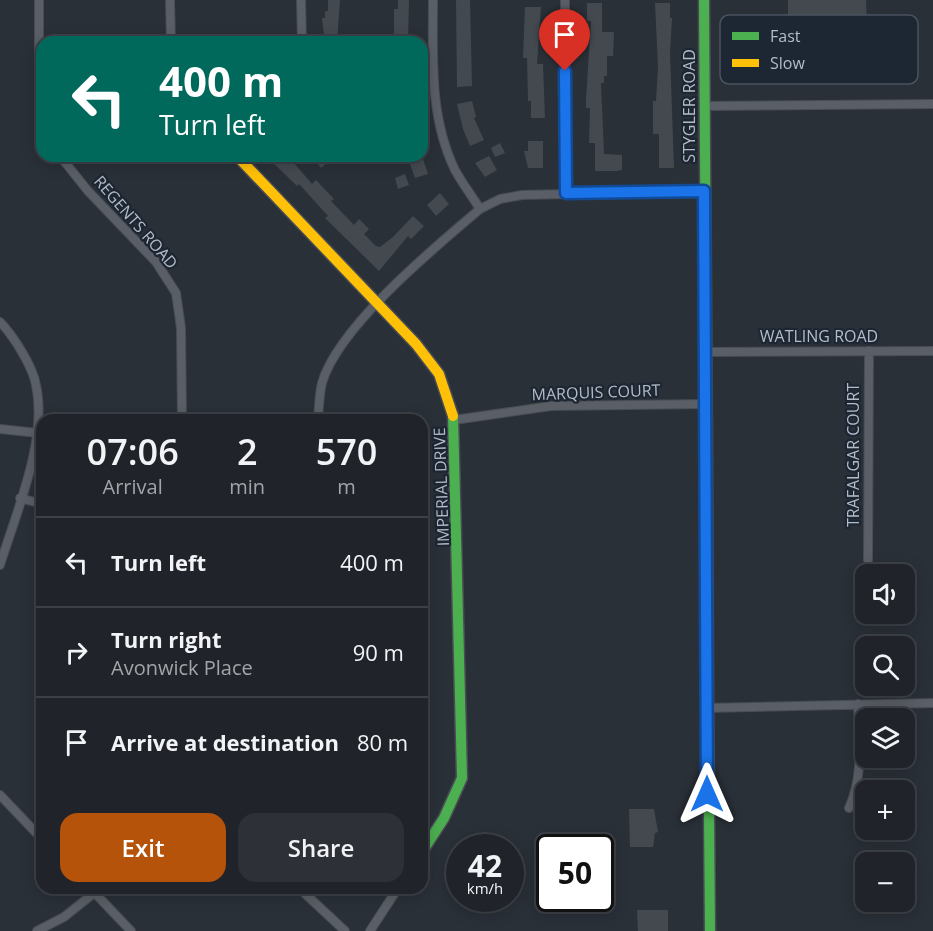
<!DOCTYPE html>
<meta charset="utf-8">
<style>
body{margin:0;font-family:"Open Sans",sans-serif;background:#2d3036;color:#f1f3f6;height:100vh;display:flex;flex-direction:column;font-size:22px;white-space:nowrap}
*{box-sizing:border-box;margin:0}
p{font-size:20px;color:#a2a4a8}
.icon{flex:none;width:33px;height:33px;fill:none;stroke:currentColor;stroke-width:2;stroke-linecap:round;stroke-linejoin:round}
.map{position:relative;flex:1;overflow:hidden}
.side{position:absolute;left:36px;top:414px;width:392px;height:480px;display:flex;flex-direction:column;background:#20242a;border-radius:18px;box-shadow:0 3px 15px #0003,0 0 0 2px #3d4147}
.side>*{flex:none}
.banner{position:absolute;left:36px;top:36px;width:392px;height:126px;border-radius:18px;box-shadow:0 3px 15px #0003,0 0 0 2px #3d4147;background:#00695c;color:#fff;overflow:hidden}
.controls{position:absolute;left:855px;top:564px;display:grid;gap:12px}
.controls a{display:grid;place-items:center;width:60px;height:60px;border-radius:12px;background:#20242a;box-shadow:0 3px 15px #0003,0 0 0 2px #3d4147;font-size:30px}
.speed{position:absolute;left:446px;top:834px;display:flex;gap:12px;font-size:30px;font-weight:700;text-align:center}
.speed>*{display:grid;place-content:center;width:78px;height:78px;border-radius:50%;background:#20242a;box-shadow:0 3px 15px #0003,0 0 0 2px #3d4147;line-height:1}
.speed small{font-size:15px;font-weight:400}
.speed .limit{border:3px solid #111;border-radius:9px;background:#fff;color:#111}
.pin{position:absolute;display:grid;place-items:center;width:51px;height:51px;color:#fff;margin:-62px -26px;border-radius:50% 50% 50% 0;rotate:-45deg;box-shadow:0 0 6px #0007}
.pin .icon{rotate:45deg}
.me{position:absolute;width:66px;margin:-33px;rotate:0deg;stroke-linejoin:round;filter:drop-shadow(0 0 4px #0008)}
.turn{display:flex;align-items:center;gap:21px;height:126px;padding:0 24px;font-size:27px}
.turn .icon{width:78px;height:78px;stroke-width:2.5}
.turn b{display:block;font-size:42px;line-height:51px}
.eta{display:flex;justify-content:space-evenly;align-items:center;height:102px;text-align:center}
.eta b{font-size:36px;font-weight:600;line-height:42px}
.primary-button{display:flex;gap:12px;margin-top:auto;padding:12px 24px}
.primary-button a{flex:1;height:69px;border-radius:18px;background:#b45309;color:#fff;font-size:24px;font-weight:600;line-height:69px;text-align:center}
.primary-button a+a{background:#2d3036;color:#f1f3f6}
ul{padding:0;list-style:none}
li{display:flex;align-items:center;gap:18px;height:90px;padding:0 24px;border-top:2px solid #3d4147}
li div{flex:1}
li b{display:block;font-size:22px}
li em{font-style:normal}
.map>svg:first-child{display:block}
.building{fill:#444950}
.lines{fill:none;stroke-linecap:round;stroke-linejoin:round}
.street-casing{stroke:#484c53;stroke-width:10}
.fast-casing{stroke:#484c53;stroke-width:13}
.slow-casing{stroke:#484c53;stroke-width:13}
.street{stroke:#5a5e66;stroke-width:8}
.fast{stroke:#4caf50;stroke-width:10}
.slow{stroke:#ffc107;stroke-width:10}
.route-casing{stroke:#114b97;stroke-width:15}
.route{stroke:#1a73e8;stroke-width:10}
.labels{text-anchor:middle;stroke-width:4.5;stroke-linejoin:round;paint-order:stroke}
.street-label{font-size:16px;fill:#b4bcc9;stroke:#1d2633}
.key{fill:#1d2633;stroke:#4a5360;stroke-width:1.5}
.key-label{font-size:16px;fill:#b4bcc9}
</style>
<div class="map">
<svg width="933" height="931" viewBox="0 0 933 931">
<rect width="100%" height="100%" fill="#2a3038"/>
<path class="building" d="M328 0H340L337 42H325L322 18H325V11H328Z
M398 0H409L408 42H394V9H398Z
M456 0H470L472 86 457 87Z
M788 0H866L868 45H860V64H797L796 45H788Z
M587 3H602V32H614L613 56H607V76H604V83H601L604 154 622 155V170L617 171H595V143H589L590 108H586V99L591 21H587Z
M655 3H670V18H672L670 53 674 168H659V134H653V101H656L658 66Z
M525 7H541L537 64H543L545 118H531V101H528L527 58H523Z
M472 101 476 117 474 118 484 140 470 146 463 129 457 104Z
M528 141H543V168H528L524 151H528Z
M500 143 505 153 495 157 491 148Z
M266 156H288L312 184 316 180 334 199 331 201 354 225 359 219 369 229 364 234 376 246 380 247 393 237 413 216 424 226 411 239 408 236 379 271 325 218 328 216 299 184 297 186Z
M317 156H324L329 161 321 168 314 159Z
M407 156H422L428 174 415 178Z
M489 156 497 170 485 177 475 163Z
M405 174 409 185 398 189 395 178Z
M440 193 449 204 436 216 427 205Z
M629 809H654L658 832 655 833 653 847H630Z
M637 910H668V931H638Z"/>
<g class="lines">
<g class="street-casing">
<path id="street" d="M39 0V85L42 112
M170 0 171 42
M301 0 302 42
M433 0C433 57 429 117 455 170 462 183 472 196 480 209
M565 0 566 193
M705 106 933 104
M60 156 88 191 156 262 176 293 181 328 182 420
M0 322C13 335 33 367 36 385 48 440 16 513 0 565
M705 352 933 351
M318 420C319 408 319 395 322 383 338 327 434 248 480 209L500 199 522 195 704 191
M454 420 551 406 704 404
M0 429 38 433
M20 498 42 504
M868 560 869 351
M706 708 933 703
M0 795 42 839
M849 808C864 776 859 739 858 704
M90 888 131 931
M299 888 345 931
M37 931 64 917 94 893
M370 931 398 888"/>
</g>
<g class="fast-casing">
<path id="fast" d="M704 0 707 458
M708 694 710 931
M422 852 444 818 462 778 453 416"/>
</g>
<g class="slow-casing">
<path id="slow" d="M237 156 416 344 439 374 453 416
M707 458 708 694"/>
</g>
<use href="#street" class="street"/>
<use href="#fast" class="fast"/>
<use href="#slow" class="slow"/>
</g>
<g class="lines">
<g class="route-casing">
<path id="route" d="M565 71 566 193 704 191 707 794"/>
</g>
<use href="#route" class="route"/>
</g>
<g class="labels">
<g class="street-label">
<text transform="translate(689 106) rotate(-90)" y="6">STYGLER ROAD</text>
<text transform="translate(136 222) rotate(49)" y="6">REGENTS ROAD</text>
<text x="819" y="342">WATLING ROAD</text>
<text transform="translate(596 392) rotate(-2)" y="6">MARQUIS COURT</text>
<text transform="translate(853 455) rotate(-90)" y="6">TRAFALGAR COURT</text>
<text transform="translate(441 487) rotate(-92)" y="6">IMPERIAL DRIVE</text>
</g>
</g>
<rect x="720" y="15" width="198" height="69" rx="9" class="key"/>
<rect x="732" y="32" width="27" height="8" fill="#4caf50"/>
<rect x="732" y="59" width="27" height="8" fill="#ffc107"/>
<g class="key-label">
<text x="770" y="42">Fast</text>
<text x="770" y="69">Slow</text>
</g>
</svg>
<div class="controls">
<a><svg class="icon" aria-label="sound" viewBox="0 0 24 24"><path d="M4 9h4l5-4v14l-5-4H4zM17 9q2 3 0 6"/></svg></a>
<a><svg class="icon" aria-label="search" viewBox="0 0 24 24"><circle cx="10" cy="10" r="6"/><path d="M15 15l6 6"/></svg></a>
<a><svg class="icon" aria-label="layers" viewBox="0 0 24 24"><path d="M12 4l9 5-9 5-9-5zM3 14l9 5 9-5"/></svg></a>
<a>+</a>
<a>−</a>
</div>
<div class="speed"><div>42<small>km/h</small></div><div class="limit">50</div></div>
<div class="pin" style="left:565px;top:71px;background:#d93025"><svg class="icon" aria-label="arrive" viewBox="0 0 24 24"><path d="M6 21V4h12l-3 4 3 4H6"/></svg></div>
<svg class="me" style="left:707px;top:794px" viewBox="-20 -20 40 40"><path d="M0-17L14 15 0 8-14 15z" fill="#1a73e8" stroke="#fff" stroke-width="4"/></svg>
<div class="banner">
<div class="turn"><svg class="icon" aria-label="left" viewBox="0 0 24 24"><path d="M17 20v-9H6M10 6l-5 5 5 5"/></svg><div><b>400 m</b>Turn left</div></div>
</div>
<section class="side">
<div class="eta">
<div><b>07:06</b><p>Arrival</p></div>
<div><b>2</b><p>min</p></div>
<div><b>570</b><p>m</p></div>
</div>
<ul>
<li><svg class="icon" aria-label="left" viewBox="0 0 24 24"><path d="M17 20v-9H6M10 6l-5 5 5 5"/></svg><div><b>Turn left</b></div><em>400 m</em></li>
<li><svg class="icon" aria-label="right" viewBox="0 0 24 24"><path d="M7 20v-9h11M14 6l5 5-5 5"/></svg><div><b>Turn right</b><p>Avonwick Place</p></div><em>90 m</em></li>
<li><svg class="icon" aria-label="arrive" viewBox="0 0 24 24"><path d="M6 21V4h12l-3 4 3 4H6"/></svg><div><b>Arrive at destination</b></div><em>80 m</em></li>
</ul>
<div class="primary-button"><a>Exit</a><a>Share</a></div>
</section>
</div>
